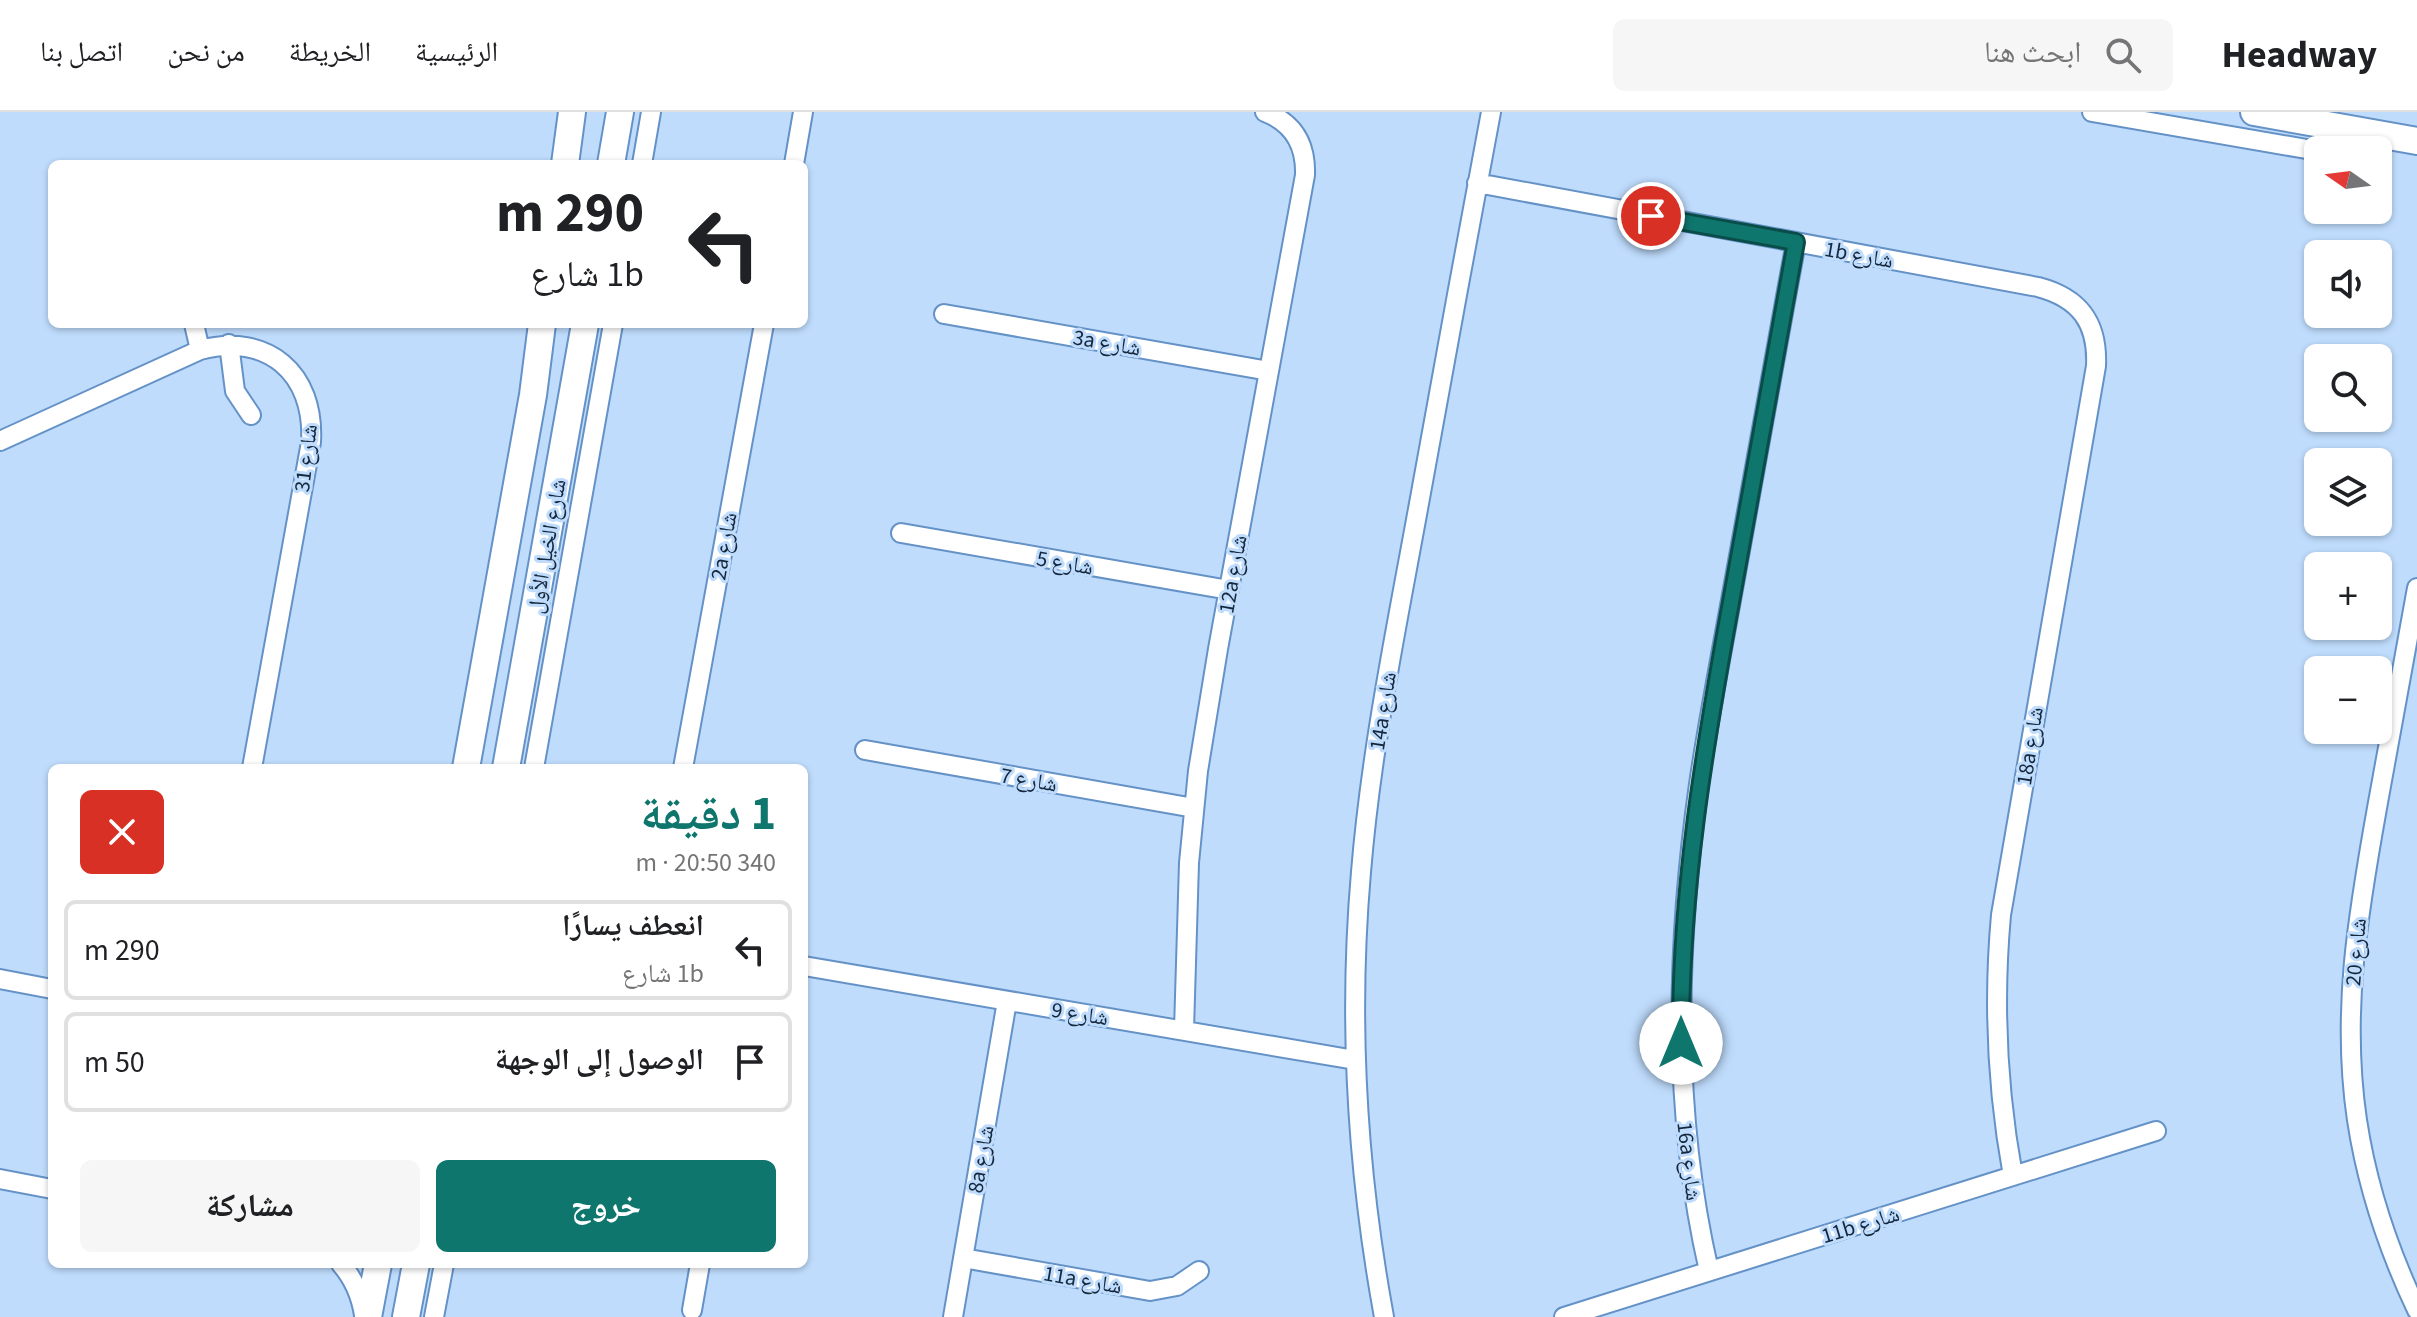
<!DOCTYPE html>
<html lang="ar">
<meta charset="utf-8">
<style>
body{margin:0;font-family:"Source Sans 3","Noto Naskh Arabic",sans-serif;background:#f6f6f6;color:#202124;direction:rtl;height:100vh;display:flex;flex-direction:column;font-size:30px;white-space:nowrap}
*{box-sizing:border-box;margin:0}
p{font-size:26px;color:#757577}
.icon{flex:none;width:44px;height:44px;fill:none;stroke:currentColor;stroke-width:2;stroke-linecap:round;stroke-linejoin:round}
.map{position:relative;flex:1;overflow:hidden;direction:ltr}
.panel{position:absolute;left:48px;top:652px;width:760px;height:504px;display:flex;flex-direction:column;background:#fff;border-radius:12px;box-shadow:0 2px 6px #0004;direction:rtl}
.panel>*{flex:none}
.hud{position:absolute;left:48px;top:48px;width:760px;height:168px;border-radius:12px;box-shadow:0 2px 6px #0004;direction:rtl;background:#fff;color:#202124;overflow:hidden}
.needle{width:52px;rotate:284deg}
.buttons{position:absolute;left:2304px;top:24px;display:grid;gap:16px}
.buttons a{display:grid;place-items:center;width:88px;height:88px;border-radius:12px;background:#fff;box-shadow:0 2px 6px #0004;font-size:40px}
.pin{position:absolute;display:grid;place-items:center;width:68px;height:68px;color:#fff;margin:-34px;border:4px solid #fff;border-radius:50%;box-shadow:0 2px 8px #0007}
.me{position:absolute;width:88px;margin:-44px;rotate:0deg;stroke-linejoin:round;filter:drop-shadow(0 0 6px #0008)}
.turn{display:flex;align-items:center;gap:28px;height:168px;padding:0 32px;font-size:36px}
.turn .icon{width:104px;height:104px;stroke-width:2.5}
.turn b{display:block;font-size:56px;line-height:68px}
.round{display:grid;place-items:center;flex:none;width:84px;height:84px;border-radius:12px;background:#f6f6f6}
.summary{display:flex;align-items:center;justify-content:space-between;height:136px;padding:0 32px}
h1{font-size:48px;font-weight:700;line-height:60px;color:#0f766e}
.primary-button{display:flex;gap:16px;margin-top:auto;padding:16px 32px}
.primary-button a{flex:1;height:92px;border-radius:12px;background:#0f766e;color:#fff;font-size:32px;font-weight:700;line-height:92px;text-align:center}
.primary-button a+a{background:#f6f6f6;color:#202124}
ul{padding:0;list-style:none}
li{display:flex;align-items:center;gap:24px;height:100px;margin:0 16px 12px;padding:0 16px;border:4px solid #e0e0e0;border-radius:12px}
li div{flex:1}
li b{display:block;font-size:30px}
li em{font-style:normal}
header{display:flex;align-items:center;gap:48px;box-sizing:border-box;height:112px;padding:0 40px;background:#fff;border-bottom:2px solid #e0e0e0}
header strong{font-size:38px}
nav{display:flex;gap:44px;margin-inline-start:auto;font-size:28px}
.search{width:560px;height:72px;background:#f6f6f6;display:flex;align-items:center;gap:20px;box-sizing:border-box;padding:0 28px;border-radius:12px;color:#757577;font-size:30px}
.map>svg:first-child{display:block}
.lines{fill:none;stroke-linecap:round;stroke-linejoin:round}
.street-casing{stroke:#6592c6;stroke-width:22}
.secondary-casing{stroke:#6592c6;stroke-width:30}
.street{stroke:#fff;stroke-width:18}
.secondary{stroke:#fff;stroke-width:26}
.route-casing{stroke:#0a4d48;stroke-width:20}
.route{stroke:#0f766e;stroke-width:14}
.labels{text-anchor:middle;stroke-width:6;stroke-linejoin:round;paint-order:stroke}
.street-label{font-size:22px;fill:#14273c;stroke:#bfdcfd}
</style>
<header>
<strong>Headway</strong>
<div class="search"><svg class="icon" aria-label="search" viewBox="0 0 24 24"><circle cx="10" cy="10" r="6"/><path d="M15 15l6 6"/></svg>ابحث هنا</div>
<nav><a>الرئيسية</a><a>الخريطة</a><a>من نحن</a><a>اتصل بنا</a></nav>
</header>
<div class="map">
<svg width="2417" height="1205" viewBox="0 0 2417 1205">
<rect width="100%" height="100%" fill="#bfdcfd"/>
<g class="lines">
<g class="street-casing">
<path id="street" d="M2092 0 2318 39
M642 52 651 0
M794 52 803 0
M1477 71 2038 175C2080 186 2098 211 2096 254L2001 803C1993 891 1997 977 2013 1064
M944 202 1269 259
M194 212 200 238
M229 232 235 279 251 303
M0 329 200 238C267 220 315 261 311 330L252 656
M901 421 1229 478
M2417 476C2404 549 2390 623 2377 696 2358 802 2341 900 2357 1008 2367 1074 2389 1139 2417 1198
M865 638 1194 696
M534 656 613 212
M683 656 764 212
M804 854 1355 948
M0 867 52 877
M1184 918 1189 751 1198 659 1218 537 1305 63C1306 33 1294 11 1265 0
M0 1067 52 1077
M963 1146 1150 1179 1177 1174 1199 1159
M341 1152C354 1167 361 1184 364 1203
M1709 1159C1672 999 1676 835 1699 672 1708 610 1720 549 1731 488 1753 368 1774 249 1796 130
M692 1198 700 1152
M434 1205 444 1152
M953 1205 1007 889
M1384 1205C1357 1058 1348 909 1361 760 1371 638 1396 518 1418 397 1442 265 1466 132 1491 0
M1564 1205 2156 1019"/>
</g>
<g class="secondary-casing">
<path id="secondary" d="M2254 0 2417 29
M565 52 572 0
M611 52 620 0
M466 656 533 283 542 212
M506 656 585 212
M368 1205 378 1152
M406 1205 416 1152"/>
</g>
<use href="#street" class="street"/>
<use href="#secondary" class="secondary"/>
</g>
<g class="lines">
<g class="route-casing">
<path id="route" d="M1651 104 1796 130C1774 250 1752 370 1731 490 1704 638 1680 780 1681 931"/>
</g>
<use href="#route" class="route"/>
</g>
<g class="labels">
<g class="street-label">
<text transform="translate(1859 142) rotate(10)" y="8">1b شارع</text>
<text transform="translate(1107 230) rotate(10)" y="8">3a شارع</text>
<text transform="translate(305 346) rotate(-83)" y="8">شارع 31</text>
<text transform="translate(546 434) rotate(-80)" y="8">شارع الخيل الأول</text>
<text transform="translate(723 434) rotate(-80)" y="8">2a شارع</text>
<text transform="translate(1065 450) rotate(10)" y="8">شارع 5</text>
<text transform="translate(1232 462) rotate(-80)" y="8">12a شارع</text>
<text transform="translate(1382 599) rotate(-81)" y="8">14a شارع</text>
<text transform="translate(2029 634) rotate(-81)" y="8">18a شارع</text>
<text transform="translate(1029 667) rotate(10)" y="8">شارع 7</text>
<text transform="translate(2355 840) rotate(-85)" y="8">شارع 20</text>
<text transform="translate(1080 901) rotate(9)" y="8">شارع 9</text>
<text transform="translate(980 1047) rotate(-80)" y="8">8a شارع</text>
<text transform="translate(1690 1049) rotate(83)" y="8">16a شارع</text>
<text transform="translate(1860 1112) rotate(-17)" y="8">11b شارع</text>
<text transform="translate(1083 1167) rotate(10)" y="8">11a شارع</text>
</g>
</g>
</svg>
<div class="buttons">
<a><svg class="needle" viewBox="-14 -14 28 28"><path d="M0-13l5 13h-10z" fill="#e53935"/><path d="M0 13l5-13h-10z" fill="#757577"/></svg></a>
<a><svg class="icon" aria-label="sound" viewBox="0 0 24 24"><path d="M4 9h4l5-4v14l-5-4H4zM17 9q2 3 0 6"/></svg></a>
<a><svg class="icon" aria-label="search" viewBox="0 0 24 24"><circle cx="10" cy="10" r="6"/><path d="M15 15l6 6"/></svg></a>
<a><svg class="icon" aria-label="layers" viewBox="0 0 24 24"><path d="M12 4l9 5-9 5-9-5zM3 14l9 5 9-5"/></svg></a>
<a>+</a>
<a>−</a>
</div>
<div class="pin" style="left:1651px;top:104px;background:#d93025"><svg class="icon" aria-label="arrive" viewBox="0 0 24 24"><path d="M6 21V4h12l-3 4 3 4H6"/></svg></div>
<svg class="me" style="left:1681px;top:931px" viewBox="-20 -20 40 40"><circle r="19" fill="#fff"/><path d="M0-13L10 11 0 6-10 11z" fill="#0f766e"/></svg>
<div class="hud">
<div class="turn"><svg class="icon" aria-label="left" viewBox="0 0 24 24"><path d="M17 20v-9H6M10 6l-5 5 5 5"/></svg><div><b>290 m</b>1b شارع</div></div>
</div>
<section class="panel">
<div class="summary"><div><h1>1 دقيقة</h1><p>340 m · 20:50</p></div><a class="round" style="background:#d93025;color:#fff"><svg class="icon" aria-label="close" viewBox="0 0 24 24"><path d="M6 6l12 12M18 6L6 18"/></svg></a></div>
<ul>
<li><svg class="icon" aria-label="left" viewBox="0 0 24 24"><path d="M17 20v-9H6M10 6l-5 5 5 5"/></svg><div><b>انعطف يسارًا</b><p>1b شارع</p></div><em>290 m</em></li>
<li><svg class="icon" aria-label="arrive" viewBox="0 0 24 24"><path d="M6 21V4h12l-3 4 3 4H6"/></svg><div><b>الوصول إلى الوجهة</b></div><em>50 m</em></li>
</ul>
<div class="primary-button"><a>خروج</a><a>مشاركة</a></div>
</section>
</div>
